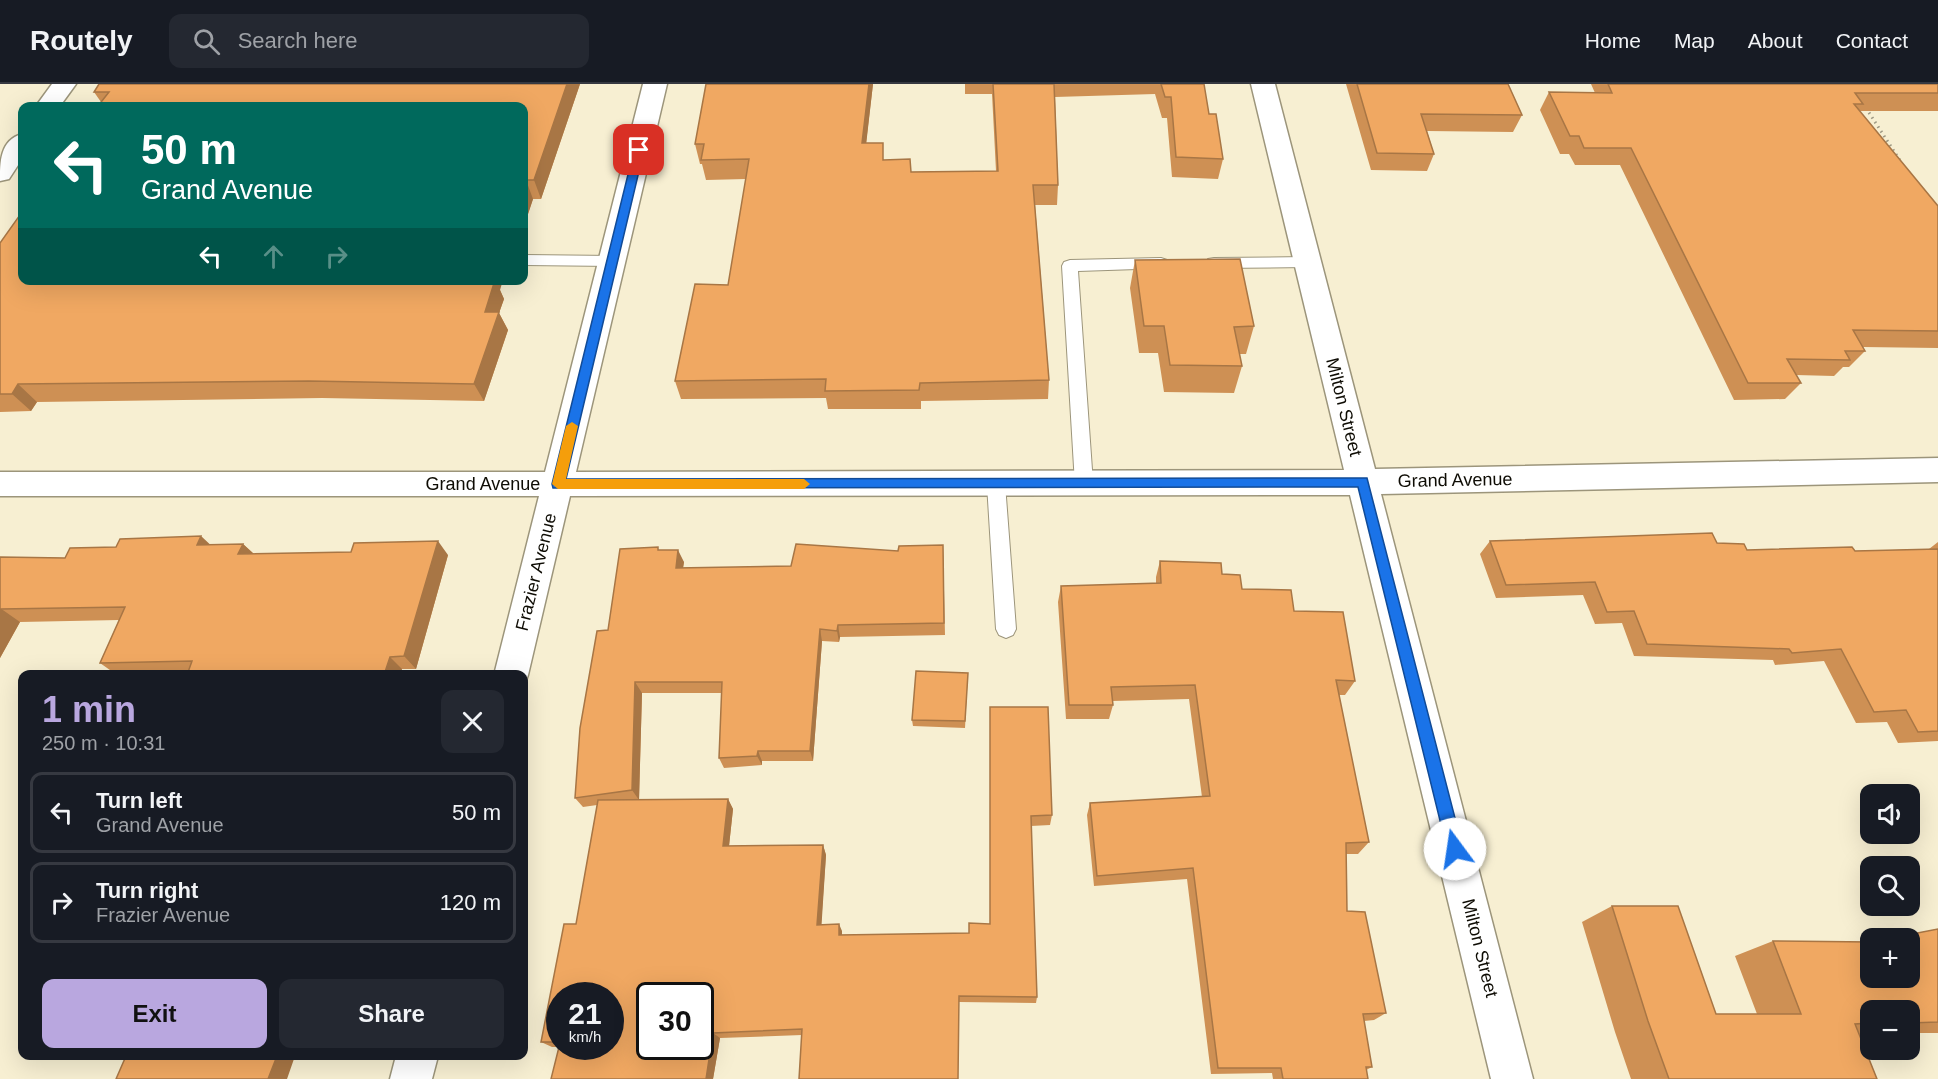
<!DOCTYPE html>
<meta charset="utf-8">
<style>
body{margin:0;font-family:Arial,sans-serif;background:#242831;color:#f1f3f6;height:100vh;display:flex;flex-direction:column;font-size:22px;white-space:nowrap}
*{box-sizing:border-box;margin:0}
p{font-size:20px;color:#9ea1a6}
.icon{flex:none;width:33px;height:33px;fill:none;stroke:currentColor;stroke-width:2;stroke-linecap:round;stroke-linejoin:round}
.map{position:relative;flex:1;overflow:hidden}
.details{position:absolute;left:18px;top:586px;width:510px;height:390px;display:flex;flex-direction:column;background:#171b24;border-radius:12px;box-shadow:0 6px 24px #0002}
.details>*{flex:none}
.top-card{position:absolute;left:18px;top:18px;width:510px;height:183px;border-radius:12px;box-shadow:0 6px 24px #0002;background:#00695c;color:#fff;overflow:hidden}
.tools{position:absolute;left:1860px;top:700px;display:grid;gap:12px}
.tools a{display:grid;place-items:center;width:60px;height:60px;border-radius:12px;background:#171b24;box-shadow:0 6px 24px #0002;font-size:30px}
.speed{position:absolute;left:546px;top:898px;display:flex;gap:12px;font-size:30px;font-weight:700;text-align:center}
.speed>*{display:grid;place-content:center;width:78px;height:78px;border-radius:50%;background:#171b24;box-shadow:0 6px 24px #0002;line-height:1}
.speed small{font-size:15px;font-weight:400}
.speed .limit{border:3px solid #111;border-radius:9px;background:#fff;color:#111}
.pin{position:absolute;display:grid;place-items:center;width:51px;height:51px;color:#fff;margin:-26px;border-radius:12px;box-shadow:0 3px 9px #0006}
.me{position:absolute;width:66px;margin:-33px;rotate:346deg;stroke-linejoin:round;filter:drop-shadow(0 0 4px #0008)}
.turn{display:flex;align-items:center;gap:21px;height:126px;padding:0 24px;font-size:27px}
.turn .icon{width:78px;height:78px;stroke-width:2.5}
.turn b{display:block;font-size:42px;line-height:51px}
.lanes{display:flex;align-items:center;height:57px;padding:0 24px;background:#0003;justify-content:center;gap:30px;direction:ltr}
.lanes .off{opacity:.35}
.round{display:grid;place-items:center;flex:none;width:63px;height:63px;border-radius:12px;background:#242831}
.summary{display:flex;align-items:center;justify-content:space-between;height:102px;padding:0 24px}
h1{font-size:36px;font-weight:700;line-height:45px;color:#b9a7df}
.button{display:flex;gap:12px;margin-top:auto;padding:12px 24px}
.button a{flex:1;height:69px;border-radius:12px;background:#b9a7df;color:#111;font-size:24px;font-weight:700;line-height:69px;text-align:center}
.button a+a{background:#242831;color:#f1f3f6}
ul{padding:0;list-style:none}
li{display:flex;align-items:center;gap:18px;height:81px;margin:0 12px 9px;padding:0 12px;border:3px solid #363941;border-radius:12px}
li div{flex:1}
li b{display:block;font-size:22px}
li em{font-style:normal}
header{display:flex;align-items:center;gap:36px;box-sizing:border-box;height:84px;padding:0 30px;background:#171b24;border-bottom:2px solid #363941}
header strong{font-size:28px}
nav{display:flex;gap:33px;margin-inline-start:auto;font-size:21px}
.search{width:420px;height:54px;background:#242831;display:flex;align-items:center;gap:15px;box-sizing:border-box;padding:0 21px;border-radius:12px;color:#9ea1a6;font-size:22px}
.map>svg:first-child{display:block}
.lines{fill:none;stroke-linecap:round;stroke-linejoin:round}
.lane-casing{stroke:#9c957b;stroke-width:2}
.street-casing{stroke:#9c957b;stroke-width:3}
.path{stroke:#9f9a85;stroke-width:3;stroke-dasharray:1.5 4;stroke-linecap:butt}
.lane{fill:#fff;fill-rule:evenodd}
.street{fill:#fff;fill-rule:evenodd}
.wall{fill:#ce9054}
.shaded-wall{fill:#a87645}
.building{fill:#f0a862;stroke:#a87645;stroke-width:1.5;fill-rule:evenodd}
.route{fill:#1a73e8;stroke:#114b97;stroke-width:1.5}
.slow{fill:#f59e0b}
.labels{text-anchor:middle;stroke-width:4.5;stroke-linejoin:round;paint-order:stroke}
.street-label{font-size:18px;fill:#0e0c04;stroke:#fff}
</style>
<header>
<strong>Routely</strong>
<div class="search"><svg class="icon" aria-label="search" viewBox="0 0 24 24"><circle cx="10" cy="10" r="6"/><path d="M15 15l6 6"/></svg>Search here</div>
<nav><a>Home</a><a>Map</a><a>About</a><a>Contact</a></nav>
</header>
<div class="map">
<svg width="1938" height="995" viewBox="0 0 1938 995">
<rect width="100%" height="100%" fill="#f7efd2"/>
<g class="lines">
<g class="lane-casing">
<path id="lane" d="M524 171 613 172 619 173 621 177 619 181 613 182 524 181Z
M1307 173 1313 174 1315 178 1313 182 1307 183 1214 184 1208 183 1206 179 1208 175 1214 174Z
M1161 174 1167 176 1169 180 1167 184 1078 187 1093 400 1091 405 1084 407 1077 405 1075 400 1062 182 1064 178 1070 176Z
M996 393 1003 395 1005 400 1016 545 1013 551 1006 554 999 551 996 545 987 400 989 395Z"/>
</g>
<g class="street-casing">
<path id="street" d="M52 0H76L60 22H36Z
M643 0H667L576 388 1344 386 1251 0H1275L1375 385 1938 374V398L1381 410 1533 995H1491L1350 411 570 412 528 591 524 602V591H494L539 412H0V388H545Z
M22 50V75L9 95 0 97C0 78 0 56 22 50Z
M396 972H438L432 995H390Z"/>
</g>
<path class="path" d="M1866 24 1901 78"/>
<use href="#lane" class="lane"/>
<use href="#street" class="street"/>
</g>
<path class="wall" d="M580 0 541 115H533L524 142V22L101 18 94 8Z
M706 0H873L866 59 884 76 911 88 996 87 992 10H965V0H1204L1209 30 1223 75 1218 95 1172 93 1167 34H1162L1155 10 1055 13 1058 101 1057 121H1035L1049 296 1048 315 921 317V325H828L826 314 681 315 675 297 728 201 746 95 706 96 702 80H700L695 60Z
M1346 0H1508L1522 31 1513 48 1427 47 1434 70 1427 87 1371 86Z
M1591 0H1938V27H1859L1938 122V264L1863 263 1865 267 1849 283H1843L1834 292 1796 291 1801 299 1785 315 1734 316 1620 81H1575L1569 70H1560L1540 26 1549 8 1595 9Z
M0 159 500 206 504 215 499 229 508 246 484 317 322 314 37 318 31 327 0 328Z
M1135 176 1254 242 1246 270H1239L1242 282 1234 309 1164 308 1158 269H1139L1130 204Z
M1490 457 1717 459 1747 466 1855 467 1929 465 1938 458V657L1898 659 1887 638 1856 639 1824 577 1775 581 1773 576 1634 572 1622 539 1595 540 1583 511 1496 514 1480 470Z
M209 460H243L253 469 448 471 416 585H402L400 591H187V590L117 591 100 579 119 536 20 538 0 574V473L65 474Z
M943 461 945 551 840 553 839 558 822 557 813 677H762V681L724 684 719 674 722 609H642L639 716 728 715 733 725 729 762 823 761 826 771 821 841 842 847V851L969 849 990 840V623L1052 731 1050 741 1031 742 1037 913 1036 919 959 918 802 951 720 954 713 995H551L559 963H552L541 958 576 840 597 721 583 723 575 714 660 466 684 478 683 484 791 482Z
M1160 477 1222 490 1242 505 1294 527 1355 597 1345 611H1339L1369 758 1358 770H1346L1347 827 1386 929 1374 936 1364 937 1372 983 1366 986 1368 995H1273L1272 989 1211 990 1187 795 1094 802 1087 731 1090 719 1202 713 1189 615 1112 617 1113 621 1109 635H1066L1058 518 1061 502 1156 499V493Z
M968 589 965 644 913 642 912 636Z
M1612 822 1716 930H1757L1735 872 1773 857 1910 894V855H1897L1912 850 1938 845V949H1910V927H1870V950H1859L1877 995H1631L1615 948 1582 838Z"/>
<path class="shaded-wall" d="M567 0H580L541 115 534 96Z
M869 0H873L864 79 862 59Z
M526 96 533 115 524 142V102Z
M488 196H503L500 206 504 215 499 229 508 246 484 317 474 300 485 228Z
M18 300 37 318 31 327 12 310Z
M201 452 216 466 197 461Z
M438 457 448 471 416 585 404 572Z
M243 460 257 473 238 470Z
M678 466 684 478 681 496 676 484Z
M0 524 20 538 0 574Z
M838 541 840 553 839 558 837 547Z
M820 545 822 557 813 677 810 667Z
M390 573 402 585 400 591H384Z
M635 598 642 609 639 716 632 706Z
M758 667 762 677V681L757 672Z
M728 715 733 725 728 771 723 762Z
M823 761 826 771 821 849 817 841Z
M839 840 842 847V858L839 851Z
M713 949 720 954 713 995H706Z
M277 972H295L287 995H268Z"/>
<path class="building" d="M99 0H567L534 96H526L524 102V22H98L109 8H94Z
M706 0H869L862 59H883V76L910 75 911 88 998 87 993 0H1054L1058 101H1033L1049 296 920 299 919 306 825 307 826 295 675 297 695 200 728 201 749 75 701 76 704 60H695Z
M1161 0H1204L1209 30H1216L1223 75 1176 73 1171 13H1165Z
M1357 0H1508L1522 31 1421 30 1434 70 1377 69Z
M1608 0H1938V9H1855L1863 20H1854L1938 122V247L1853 246 1865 267H1845L1850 276 1787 275 1801 299H1748L1631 64H1584L1579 52H1570L1549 8 1612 9Z
M22 128V196H495L485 228H499L474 300 309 297 18 300 12 310H0V159Z
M1240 175 1254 242 1234 243 1242 282 1170 281 1164 242H1144L1135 176Z
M1712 449 1717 459 1744 460 1747 466 1852 463 1855 467 1938 465V647L1918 648 1906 626 1874 628 1841 565 1792 569 1789 565 1647 560 1634 527 1607 528 1595 498 1506 501 1490 457Z
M201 452 197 461 243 460 238 470 351 468 354 459 438 457 404 572 390 573 384 591H187L192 577 100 579 125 523 0 525V473L65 474 70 464 116 463 120 455Z
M796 460 898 467 899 462 943 461 944 539 838 541 837 547 820 545 810 667H758L757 672 719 674 722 598H635L632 706 575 714 580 644 597 547 608 546 620 465 658 463V466H678L676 484 791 482Z
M1160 477 1221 479 1222 490 1240 491 1242 505 1291 506 1294 527 1343 528 1355 597 1336 596 1369 758 1346 759 1347 827 1365 828 1386 929 1363 930 1372 983H1366L1368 995H1283L1281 984H1218L1193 784 1097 792 1090 719 1210 712 1195 601 1111 603 1113 621H1069L1061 502 1161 499Z
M916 587 968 589 965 637 912 636Z
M990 623H1048L1052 731 1031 732 1037 913 959 912 958 995H799L802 945 713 949 706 995H551L560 959V963H610V912H560V958H541L564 840H576L598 716 728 715 723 762 823 761 817 841 839 840V851L969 849V839L990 840ZM650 912H700V963H650Z
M1612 822H1678L1716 930H1801L1773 857 1870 858V894H1910V859H1916L1912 850 1938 845V938L1910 939V927H1870V939L1855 940 1877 995H1669L1648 937Z
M126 972H277L268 995H116Z"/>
<path class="route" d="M639 63 644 66 566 395 1367 394 1463 765 1460 771 1455 773 1449 771 1447 765 1358 403 553 404 552 400 634 66Z"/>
<path class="slow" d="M572 338 578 342 566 395H804L810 400 804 405H558L552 400 566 342Z"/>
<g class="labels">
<g class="street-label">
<text transform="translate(1344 323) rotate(76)" y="6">Milton Street</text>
<text transform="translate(1455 396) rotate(-1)" y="6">Grand Avenue</text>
<text x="483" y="406">Grand Avenue</text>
<text transform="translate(536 488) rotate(-76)" y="6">Frazier Avenue</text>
<text transform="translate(1480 864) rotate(76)" y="6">Milton Street</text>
</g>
</g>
</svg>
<div class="tools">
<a><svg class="icon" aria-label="sound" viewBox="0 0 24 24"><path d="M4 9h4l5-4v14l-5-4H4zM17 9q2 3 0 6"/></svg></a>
<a><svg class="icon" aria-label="search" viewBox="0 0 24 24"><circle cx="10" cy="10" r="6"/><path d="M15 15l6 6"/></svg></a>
<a>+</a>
<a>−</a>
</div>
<div class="speed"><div>21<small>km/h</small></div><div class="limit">30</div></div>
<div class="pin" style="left:639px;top:66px;background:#d93025"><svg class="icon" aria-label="arrive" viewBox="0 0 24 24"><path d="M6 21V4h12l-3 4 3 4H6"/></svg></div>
<svg class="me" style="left:1455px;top:765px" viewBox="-20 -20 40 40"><circle r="19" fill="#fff"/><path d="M0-13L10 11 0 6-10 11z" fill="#1a73e8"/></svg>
<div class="top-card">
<div class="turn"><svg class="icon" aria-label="left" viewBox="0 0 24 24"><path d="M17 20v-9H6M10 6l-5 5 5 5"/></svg><div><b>50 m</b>Grand Avenue</div></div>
<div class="lanes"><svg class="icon" aria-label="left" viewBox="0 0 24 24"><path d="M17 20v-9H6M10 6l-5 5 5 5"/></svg><svg class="icon off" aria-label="ahead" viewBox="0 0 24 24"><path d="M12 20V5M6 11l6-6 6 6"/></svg><svg class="icon off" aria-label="right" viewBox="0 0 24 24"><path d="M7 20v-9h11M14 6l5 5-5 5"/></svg></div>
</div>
<section class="details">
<div class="summary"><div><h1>1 min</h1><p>250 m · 10:31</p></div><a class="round"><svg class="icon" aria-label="close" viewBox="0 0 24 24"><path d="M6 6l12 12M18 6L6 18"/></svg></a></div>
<ul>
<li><svg class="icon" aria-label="left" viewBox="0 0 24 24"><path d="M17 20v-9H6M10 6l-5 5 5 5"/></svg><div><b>Turn left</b><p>Grand Avenue</p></div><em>50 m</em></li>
<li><svg class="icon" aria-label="right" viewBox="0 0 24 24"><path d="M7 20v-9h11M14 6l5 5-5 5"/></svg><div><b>Turn right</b><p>Frazier Avenue</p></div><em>120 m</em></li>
</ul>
<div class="button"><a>Exit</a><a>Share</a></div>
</section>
</div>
